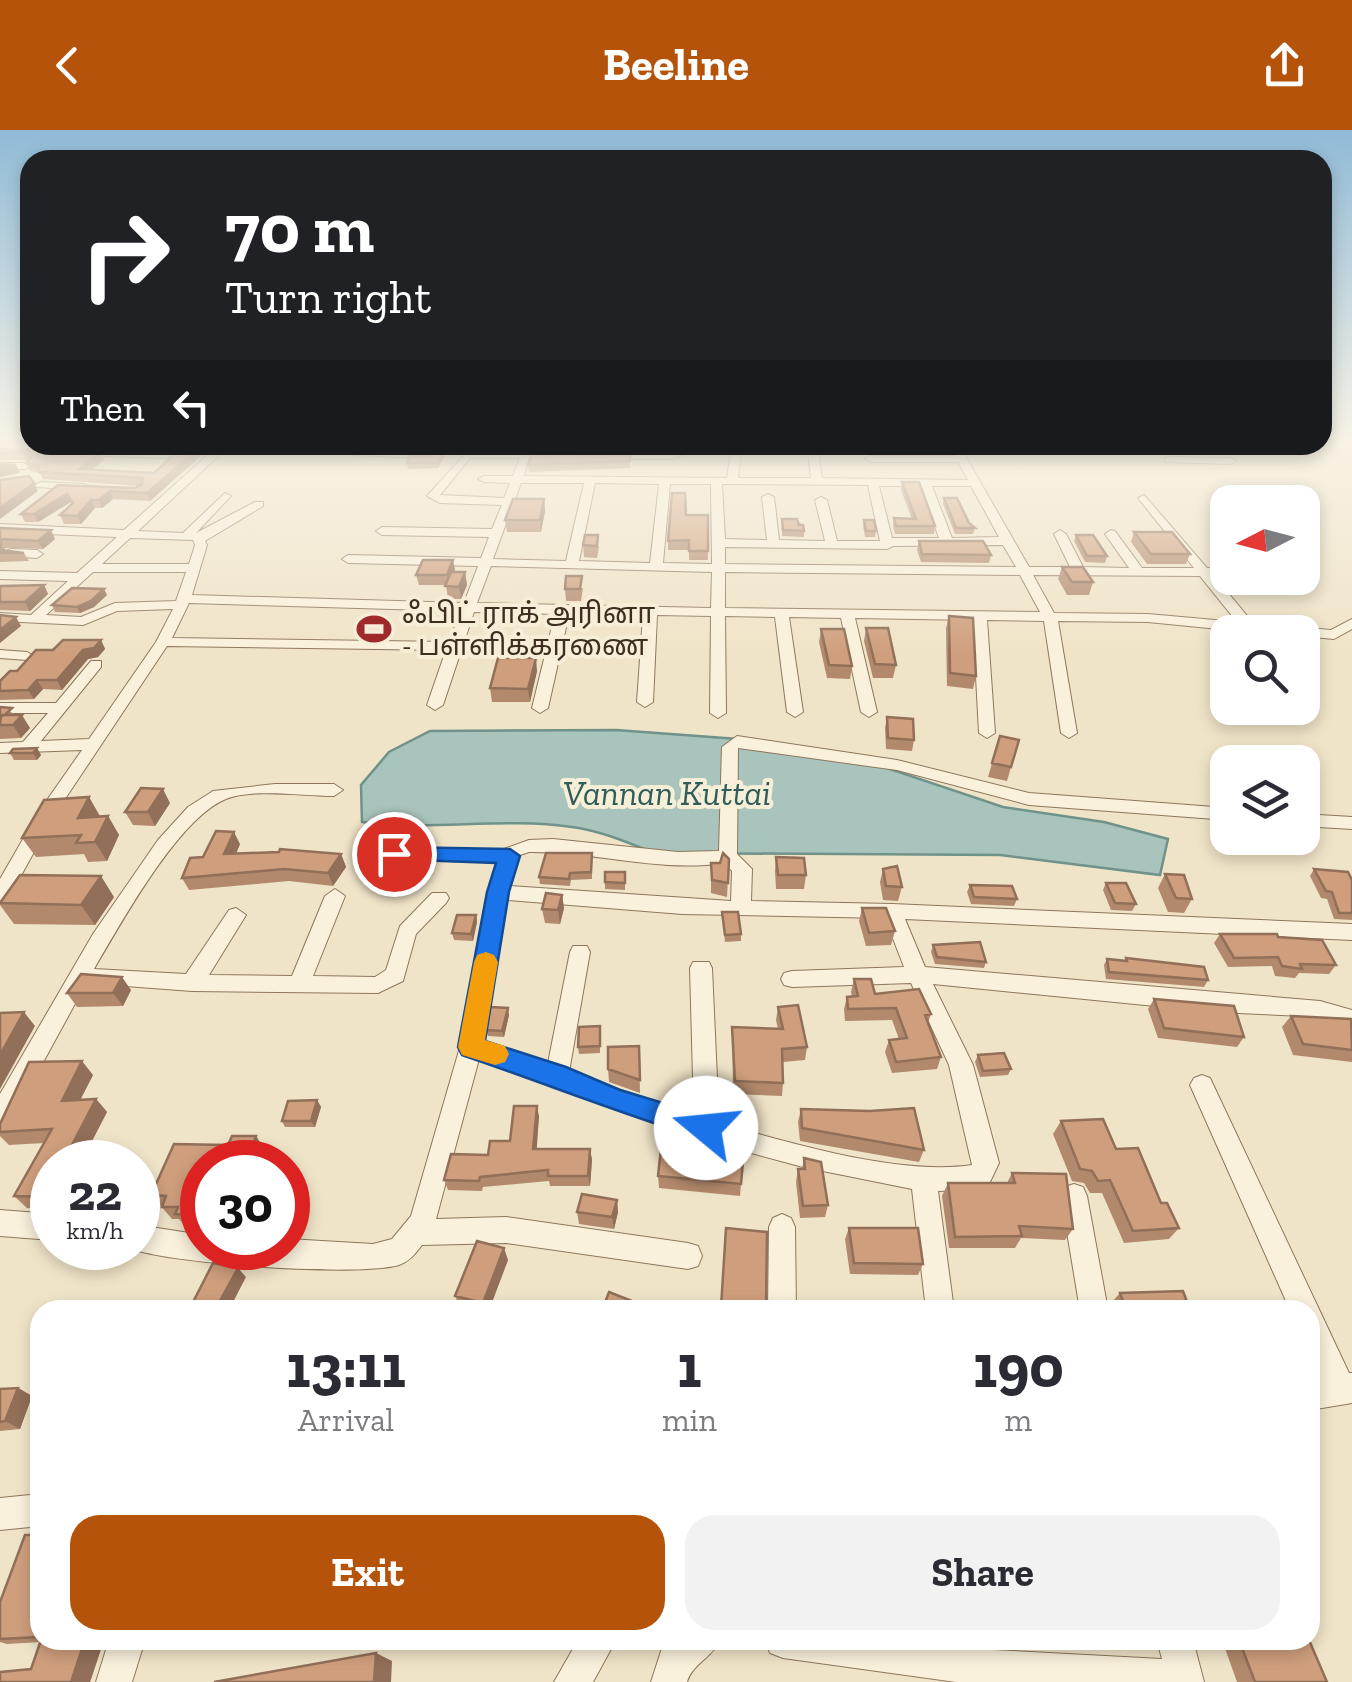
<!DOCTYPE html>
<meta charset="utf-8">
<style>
body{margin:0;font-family:"Zilla Slab","Noto Sans Tamil",serif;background:#f2f2f3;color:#2b2b33;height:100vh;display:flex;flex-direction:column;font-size:38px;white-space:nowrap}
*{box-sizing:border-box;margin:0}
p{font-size:32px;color:#7c7c81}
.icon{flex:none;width:55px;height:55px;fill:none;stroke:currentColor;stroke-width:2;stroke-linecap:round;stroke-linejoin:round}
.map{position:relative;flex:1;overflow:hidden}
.sheet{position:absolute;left:30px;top:1170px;width:1290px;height:350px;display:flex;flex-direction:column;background:#fff;border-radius:30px;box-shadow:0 5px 15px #0003}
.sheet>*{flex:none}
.top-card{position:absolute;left:20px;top:20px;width:1312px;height:305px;border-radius:30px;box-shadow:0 5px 15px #0003;background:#202124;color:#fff;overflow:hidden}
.needle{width:65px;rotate:264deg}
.buttons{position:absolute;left:1210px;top:355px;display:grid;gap:20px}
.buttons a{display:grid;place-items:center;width:110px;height:110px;border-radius:20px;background:#fff;box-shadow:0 5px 15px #0003;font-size:50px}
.speed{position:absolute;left:30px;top:1010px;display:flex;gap:20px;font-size:50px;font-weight:700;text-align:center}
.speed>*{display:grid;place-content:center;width:130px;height:130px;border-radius:50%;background:#fff;box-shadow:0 5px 15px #0003;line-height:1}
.speed small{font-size:25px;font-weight:400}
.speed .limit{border:15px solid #d22;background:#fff;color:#111}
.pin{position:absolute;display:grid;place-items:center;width:85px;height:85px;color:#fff;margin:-42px;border:5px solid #fff;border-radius:50%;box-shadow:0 2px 10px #0007}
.me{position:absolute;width:110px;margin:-55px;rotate:287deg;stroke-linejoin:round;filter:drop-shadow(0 0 8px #0008)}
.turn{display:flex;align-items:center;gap:35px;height:210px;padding:0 40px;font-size:45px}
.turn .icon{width:130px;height:130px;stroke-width:2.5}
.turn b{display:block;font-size:70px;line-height:85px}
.then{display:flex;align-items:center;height:95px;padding:0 40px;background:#0003;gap:20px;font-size:38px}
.eta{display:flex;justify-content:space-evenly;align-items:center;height:170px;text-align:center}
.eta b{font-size:60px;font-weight:800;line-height:70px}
.cta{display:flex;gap:20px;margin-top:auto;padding:20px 40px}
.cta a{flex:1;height:115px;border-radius:30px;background:#b45309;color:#fff;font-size:40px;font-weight:800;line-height:115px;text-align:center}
.cta a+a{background:#f2f2f3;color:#2b2b33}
header{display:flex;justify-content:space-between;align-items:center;height:130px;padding:0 40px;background:#b45309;color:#fff;font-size:45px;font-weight:800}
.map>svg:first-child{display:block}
.water{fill:#a9c4bc;stroke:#6f938a;stroke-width:2.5}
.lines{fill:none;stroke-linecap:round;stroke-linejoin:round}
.street-casing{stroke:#8d765c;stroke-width:2}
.street{fill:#faf1dc;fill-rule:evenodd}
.wall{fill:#b2896c}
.shaded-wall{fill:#916f58}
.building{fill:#cf9f7d;stroke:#916f58;stroke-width:2.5}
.route{fill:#1a73e8;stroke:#114b97;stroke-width:2.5}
.slow{fill:#f59e0b}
.labels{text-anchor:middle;stroke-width:8;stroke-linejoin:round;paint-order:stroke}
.far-poi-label{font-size:28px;fill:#3d2e20;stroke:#f7eed8;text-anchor:start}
.water-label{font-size:35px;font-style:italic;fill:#2f5d5a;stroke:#f7eed8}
</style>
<header><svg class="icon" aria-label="back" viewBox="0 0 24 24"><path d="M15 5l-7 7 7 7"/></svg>Beeline<svg class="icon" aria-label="share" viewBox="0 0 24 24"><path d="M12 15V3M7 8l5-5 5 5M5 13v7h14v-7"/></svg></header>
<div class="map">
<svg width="1352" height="1552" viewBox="0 0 1352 1552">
<rect width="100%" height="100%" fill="#f0e4c8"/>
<path class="water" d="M616 600 752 610 842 623 1003 677 1104 692 1168 709 1160 745 1000 725 654 723C627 712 601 701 572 697 503 687 431 701 362 692L361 655 389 622 430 601Z"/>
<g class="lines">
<g class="street-casing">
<path id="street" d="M50 315H62L53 323H45Z
M178 315 187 317 166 328 77 325 72 322 77 319 164 322Z
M219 315H230L138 401 183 403 225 363 231 366 229 368 196 403 255 372H263V376L205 411 207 415 192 465 464 473 478 436 348 433 342 429 348 425 481 428 489 407 382 405 376 401 382 397 492 399 502 375 440 373 427 366 467 322 530 323 524 346 727 348 732 315H742L738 348H811L807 315H817L822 348 968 350 958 332H870L865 329 870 326H955L949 315H959L1029 437H1070L1054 404 1060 400 1066 404 1083 437 1129 438 1105 404 1111 400 1115 401 1142 438H1194L1138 368 1144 365 1207 438H1228V446H1214L1253 493 1331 500 1352 489V499L1334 509 1302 506V502H1249L1148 492 1058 491 1077 603 1069 608 1061 603 1044 491 987 490 995 603 987 608 979 603 973 490 855 488 877 582 869 587 861 582 841 488 789 487 803 582 795 587 787 582 775 487 725 486 726 583 718 588 710 583 711 486 657 485 653 572 645 577 637 572 643 485 569 484 548 578 540 583 532 578 555 484 474 482 443 575 435 580 427 575 446 520 167 516 55 684 7 771 0 773V749L38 683 82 620 0 623V613L23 612 48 583H0V573H56L91 531H101V537L41 611 89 609 156 512 173 479 117 481 83 495 0 491V483L31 485 68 451 0 449V441L77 443 117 407 0 402V394L124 400ZM470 328H520L513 346H484L478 349 484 352 510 353 504 368 440 365ZM521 353H584L566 431 493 429ZM595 353 659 354 650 433 579 431ZM670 354H711L712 434 663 433ZM722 354 868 355 880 411H837L827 370 821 367 815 370 825 411 779 410 774 367 768 364 762 367 767 410 725 409ZM879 356H920L939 408H892ZM932 356H971L999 407 952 408ZM130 408 193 410 195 415 189 434H102ZM1003 415 1016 437 725 434V417L887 419 893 416ZM491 436 712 442 711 478 477 473ZM93 442H186L176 471 115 473 81 487 46 485ZM725 442 1020 445 1040 482 725 478ZM1033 445 1200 446 1237 492 1148 484 1054 483ZM189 473 461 481 449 512 172 508Z
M675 315H685V323L674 329H606L601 326 606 323H672Z
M1090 315H1100L1103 319 1094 321Z
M1137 315H1147L1149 318 1144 321Z
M357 320 429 322 434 325 429 328 353 325V321Z
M1169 327 1231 328 1236 331 1231 334 1165 332V328Z
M0 333H26L31 336 26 339H0Z
M41 352 84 354 90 357 84 360 37 357 35 355Z
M12 419 37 420 43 424 37 428 8 426V420Z
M0 520 27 522 34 526 27 530 0 528Z
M737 606 897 630 1029 663 1228 678V690L1029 675 897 640 738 618 737 724 752 739 751 771 892 774 1352 794V810L905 789 925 837 1320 871 1352 880V898L1302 886 1216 882 933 854 973 935 999 1033 989 1054 965 1060 938 1061 954 1180H926L912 1059 803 1037 707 1011 479 929 436 1089 506 1087 688 1113 698 1116 702 1126 698 1136 688 1139 506 1113 422 1115C415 1124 410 1131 399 1135 358 1147 170 1134 129 1118H138V1095L202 1105V1118H288V1109L373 1114 392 1109 411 1086 460 917 488 762 499 732 394 730 387 729 385 724 387 719H504L529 710 553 709 678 722 719 721 722 617ZM529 722C594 721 659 743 724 733L732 741 731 771 510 756 520 725ZM507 770 682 784 885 788 904 837 792 841 784 843 781 849 784 855 792 857 911 853 949 935 972 1035C899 1046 791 1013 719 993L712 838 709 832H693L690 838 694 985 569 942 590 822 587 816H573L570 822 548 933 483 911Z
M275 654H334L343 660 334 666C304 666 253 658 226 669 178 688 120 795 94 839L186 844 229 780 236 778 246 785 209 845 292 846 325 766 335 759 345 766 313 846 375 847 386 840 400 796 432 763H446L449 768 446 773 416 804 403 851 378 863 192 861 99 854 89 848 9 995 0 998V964L93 804 158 710 188 677 213 661Z
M1302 684 1352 687V699L1302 696Z
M1202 945 1210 948 1349 1243H1352V1273L1310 1280V1250L1320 1248 1310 1225V1180H1290L1190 955 1194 948Z
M1074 1054 1083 1057 1087 1066 1108 1180H1080L1061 1066 1065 1057Z
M0 1080 52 1084V1110L0 1106Z
M782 1084 791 1088 795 1097 796 1180H768L769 1097 773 1088Z
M40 1364V1396L0 1400V1368Z
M109 1510H145L132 1552H96Z
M578 1510H616L593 1552H554Z
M673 1510H720C712 1528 692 1534 687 1552H651L662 1518Z
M765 1510H911L957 1516 956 1510H992L993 1520 1162 1529 1157 1510H1193L1204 1552H956L783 1528 770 1523Z"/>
</g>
<use href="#street" class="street"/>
</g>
<path class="wall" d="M0 306H30V314L0 313Z
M58 315H119L120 317Z
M415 315H451L438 338 408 339 407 333 428 326 434 322 431 319 416 318Z
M537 315H670L669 319 538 318Z
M0 319 100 322 104 330 92 339 154 343 203 324 150 371 113 369 102 378H95L81 394H64L60 385 72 374 71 372 38 392H25L21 384 58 355 135 358 139 356 43 349 40 343 30 341 26 333 28 330H0Z
M630 325V338L529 342 528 335Z
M902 352 935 396 934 404H895L893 396 894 388 912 389 901 360Z
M944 368 975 398 973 404H955L943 374Z
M544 369 545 381 541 402H507L505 390Z
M686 385H708V430H689V420H668V411Z
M782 389 804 401V407L782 406Z
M864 390 876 401 875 407H865L863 396Z
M0 398 55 409 43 419 5 418V421L24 423 29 431 0 432Z
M1134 402 1190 424 1186 434H1147L1131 412Z
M585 405 599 417 597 428 584 427 583 415Z
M1076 405 1107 426 1105 433 1085 432 1074 411Z
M919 411 991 425 989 433 921 432 917 420Z
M1062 437 1093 452 1089 465H1067L1058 449Z
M455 440 454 442H465L467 455 461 469H448L446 455H419L416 445Z
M44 455 48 464 30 481 0 480V456Z
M583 458 581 471H566L565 459Z
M107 465 94 477 80 483 55 482 52 475Z
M949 486 976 546 973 559 947 556 946 498Z
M866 498 896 535 893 548H873L864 511Z
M821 499 852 536 850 549 827 548 819 512Z
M101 510 105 519 98 527 88 529 62 560 43 559 34 569 0 570V551L53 520Z
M537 541 530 572H492L490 558Z
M0 577 17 585 30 598 21 608 0 609Z
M887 587 914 610 912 621 886 619 885 598Z
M1000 606 1019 610 1007 651 988 647Z
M37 618 41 625 37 630H14L10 623Z
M89 667 100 686H108L119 705 107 731 88 732 84 724 36 727 22 708Z
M170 673 155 696 133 695 125 682Z
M240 714 236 724H341L346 737 333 756 289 751 189 760 182 748 203 727Z
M776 727 806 745 804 759H776L775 741Z
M729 729 727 767 711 763V733H720Z
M592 730V749L571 750 570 756 540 754 539 747Z
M883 739 902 757 898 771 883 770 880 752Z
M1314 739 1352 750V790L1334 789 1327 769 1321 768 1310 746Z
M625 742V760L605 759V752Z
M1165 744 1192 769 1184 783 1168 782 1158 758Z
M1106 753 1136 774 1132 781 1111 780 1103 760Z
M970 755 1017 769 1014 776 971 774 967 762Z
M562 765 564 778 560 794 545 793 542 779Z
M114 767 95 795 14 794 0 775V771Z
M862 778 895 801 891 815 866 816 859 791Z
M722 782 741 804V811L725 812Z
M476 785 477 792 473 811 454 810 452 803Z
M1220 804 1278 807 1336 835 1329 844 1299 843 1295 848 1275 846 1272 836 1228 837 1214 813Z
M933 815 986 832 984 838 935 834 931 822Z
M1126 828 1208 850 1204 857 1106 849 1104 835 1107 829 1124 831Z
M854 849 875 864 931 884 928 893 941 927 937 939 892 943 885 922 889 910 899 909 892 890 845 891 844 879 847 867 852 866 851 862Z
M131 860 123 876 77 877 67 863Z
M1154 869 1244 907 1237 917 1158 908 1148 879Z
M778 877 807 917 805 930 783 932V953L782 966 733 964 732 897 778 899 776 890Z
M509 885 504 907 488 906 486 900Z
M1291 886 1352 890V932L1293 925 1282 897Z
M600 896V923L579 924 578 917Z
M639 916 640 963 609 952 608 939Z
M978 925 1011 939 1008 945 980 947 975 932Z
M93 945 80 970 96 969 107 982 81 1032H52V1079L27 1078 14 1066 44 1013 9 1015 0 1006V994Z
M317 970 321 977 315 997H285L282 991Z
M801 979 924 1020 919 1032 800 1011 798 992Z
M539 986 536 1019H590L592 1030 590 1056H550L549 1051 483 1057 482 1061 448 1060 444 1050 510 1011Z
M1061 991 1116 1019 1161 1073 1179 1098 1169 1109 1124 1113 1102 1063H1090L1084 1053 1072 1051 1053 1004Z
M232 1006H256L264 1019 259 1032H202V1097L185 1096 179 1089H172L151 1065 174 1014 228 1015Z
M684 1014 741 1054 740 1066 659 1058 658 1046Z
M804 1028 828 1075 825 1087 800 1088 796 1052 798 1039H802Z
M1012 1043 1073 1099 1065 1110 1021 1108 1015 1118H949L942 1066 948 1053H1007Z
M617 1070 618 1082 614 1099 579 1094 577 1082Z
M849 1098 923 1134 918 1145 850 1144 845 1109Z
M508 1130 489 1180H471L460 1177 455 1166Z
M1120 1163 1190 1180H1113L1111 1173Z
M18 1258 32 1266 20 1299 0 1301V1259Z
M40 1405V1510H104L90 1552H0L31 1539 41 1512 7 1514 0 1512V1472Z
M997 1510H1072L1073 1515 1060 1520 998 1516Z
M1222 1510H1309L1327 1552H1237Z"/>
<path class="shaded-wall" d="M447 315H451L438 338 437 333Z
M200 317 203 324 150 371 147 363Z
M100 322 104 330 85 345 79 339Z
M16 335 20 343 0 347V338Z
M34 353 38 361 0 389V378Z
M110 361 113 369 102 378 99 370Z
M67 364 71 372 38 392 34 384Z
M544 369 545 381 541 402 540 390Z
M91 370 95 378 81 394 77 386Z
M51 400 55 409 43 419 38 411Z
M453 430 455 440 449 455 447 445Z
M465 442 467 455 461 469 459 457Z
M44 455 48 464 30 481 25 472Z
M104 459 107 465 94 477 80 483 77 477Z
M16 487 21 496 0 513V500Z
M101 510 105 519 98 527 88 529 62 560 57 550 83 520Z
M536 528 537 541 530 572 528 559Z
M37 550 43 559 34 569 28 560Z
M22 585 30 598 21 608 13 595Z
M37 618 41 625 37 630 33 623Z
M163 659 170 673 155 696 148 682Z
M89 667 100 687 78 688Z
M108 686 119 705 107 731 95 712Z
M234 702 240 714 230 737 224 724Z
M341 724 346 737 333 756 328 743Z
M101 746 114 767 95 795 81 775Z
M562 765 564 778 560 794 558 780Z
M476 785 477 792 473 811 471 804Z
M122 847 131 860 123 876 113 863Z
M508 878 509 885 504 907 502 901Z
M24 882 35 896 0 959V925Z
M82 931 93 945 73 984 62 971Z
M96 969 107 982 81 1032H63Z
M317 970 321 977 315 997 311 991Z
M537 976 539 986 536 1030 533 1019Z
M256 1006 264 1019 259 1032H246Z
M590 1019 592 1030 590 1056 588 1046Z
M202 1059V1097L192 1085Z
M617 1070 618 1082 614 1099 612 1087Z
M504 1118 508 1130 489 1180H486L483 1173Z
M238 1138 246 1147 229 1180H215Z
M18 1258 32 1266 20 1299 5 1291Z
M85 1510H104L90 1552H71Z
M376 1523 392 1531 391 1552H374Z"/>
<path class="building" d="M431 315H447L437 333H407L410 326H428L437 321Z
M182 317H200L147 363 110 361 99 370H91L77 386 60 385 73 373 67 364 34 384H21L58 355 135 358 142 354 143 348 39 342 38 336 26 333 31 327 24 322 0 323V319L100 322 79 339 154 343Z
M532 324 630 325V331L528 335Z
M0 334 16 335 0 338Z
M29 346 34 353 0 378V350Z
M902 352H919L935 396H896L894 388 916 389Z
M672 363H685L686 385H708V421H689V410L668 411Z
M944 368H957L969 393 975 398H956Z
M513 369H544L540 390H505Z
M782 389H797L799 395H803L804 401 783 400Z
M864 390H874L876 401H866Z
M0 398 51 400 38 411 1 409V420L24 423H0Z
M1134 402H1172L1190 424H1151Z
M585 405H598L597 416 583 415Z
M1076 405H1093L1107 426H1087Z
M919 411H983L991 425 922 424Z
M423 430H453L447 445H416Z
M1062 437H1083L1093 452H1072Z
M451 442H465L459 457 445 456Z
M566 446H582L580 459H565Z
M44 455 25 472H0V456Z
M72 458 104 459 91 471 77 477 52 475Z
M0 485 16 487 0 500Z
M949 486 973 488 976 546 950 543Z
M866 498H888L896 535 875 534Z
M821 499H844L852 536 829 535Z
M63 510H101L94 518 83 520 57 550H37L28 560 0 561V551L10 541H17L36 520H53Z
M498 528H536L528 559 490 558Z
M0 577 12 578 5 585 0 586Z
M1 585H22L13 595H0Z
M887 587 913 589 914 610 888 608Z
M1000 606 1019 610 1011 637 992 633Z
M37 618 33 623H10L13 619Z
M141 658 163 659 148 682H125Z
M89 667 78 688 108 686 95 712 76 713 81 705 22 708 44 670Z
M216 701 234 702 224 724 279 722 280 719 341 724 328 743 284 739 182 748 190 728 203 727Z
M546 723H592L591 742 570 743 569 749 539 747Z
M723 723 729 729 728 753 712 750 711 733H720Z
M776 727 804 728 806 745H778Z
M897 736 902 757 886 756 883 739Z
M1314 739 1348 742 1352 750V783H1339L1332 762 1326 761Z
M605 742H625V753L605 752Z
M1165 744 1184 745 1192 769 1176 768Z
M20 745 101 746 81 775 0 773Z
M1106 753H1126L1136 774 1115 773Z
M970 755 1012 756 1017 769 974 767Z
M546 763 562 765 558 780 542 779Z
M862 778H886L895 801 869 803Z
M722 782H738L741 804 725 805Z
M457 785H476L471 804 452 803Z
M1220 804H1277L1278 807 1322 810 1336 835 1300 834 1302 839 1282 836 1278 827 1234 828Z
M980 812 986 832 937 827 933 815Z
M1126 828 1204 837 1208 850 1109 842 1107 829 1127 831Z
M81 844 122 847 113 863H67Z
M854 849H871L875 864 919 859 931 884 925 885 941 927 896 932 889 910 907 908 896 878 848 879 847 867 858 866Z
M1154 869 1234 876 1244 907 1164 898Z
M798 875 807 917 782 919 783 953 735 951 732 897 783 899 778 877Z
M490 877 508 878 502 901 486 900Z
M24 882 0 925V883Z
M1291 886 1351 889 1352 920 1303 914Z
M600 896V916L578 917 579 897Z
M639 916 640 950 608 939V917Z
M1004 923 1011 939 983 941 978 925Z
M82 931 62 971 96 969 63 1032H52V1067L14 1066 52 999 0 1002V994L29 932Z
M317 970 311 991H282L288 971Z
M514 976H537L533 1019H590L588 1046H548V1040L480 1047 479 1051 444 1050 451 1024 488 1025 490 1011H510Z
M914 978 924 1020 802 998 801 979 870 981Z
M1103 989 1116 1019 1138 1018 1161 1073H1167L1179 1098 1133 1101 1110 1050 1098 1051 1092 1041 1080 1039 1061 991Z
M663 1000 684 1002 683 1014 744 1021 741 1054 658 1046Z
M232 1006H256L246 1032H202V1059L192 1085 175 1084 178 1077H162L166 1066 151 1065 174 1014 228 1015Z
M804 1028 821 1032 828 1075 803 1076 798 1039H805Z
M1012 1043 1066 1044 1073 1099 1019 1096 1022 1106 955 1107 948 1053H1015Z
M582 1064 617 1070 612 1087 577 1082Z
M726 1098 767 1102 766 1180 721 1177Z
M849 1098H918L923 1134 854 1133Z
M477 1111 504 1118 483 1173 455 1166Z
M213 1133 238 1138 215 1180H189Z
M1183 1161 1190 1180H1126L1120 1163Z
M609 1162 652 1179 651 1180H602Z
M501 1175 515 1180H499Z
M18 1258 5 1291 0 1292V1259Z
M25 1405H40V1507L0 1509V1472Z
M41 1510H85L71 1552H0V1542L31 1539Z
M1008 1510H1072L1073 1515 1009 1511Z
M1239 1510H1309L1327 1552H1255Z
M376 1523 374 1552H214Z"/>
<linearGradient id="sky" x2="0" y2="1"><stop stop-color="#8fbad6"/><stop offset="0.59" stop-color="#f8f3e6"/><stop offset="1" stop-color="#f8f3e6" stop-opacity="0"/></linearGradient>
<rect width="1352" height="523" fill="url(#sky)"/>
<path class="route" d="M394 717 510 719 520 726 509 762 485 911 566 937 620 960 716 989 721 998 716 1006 706 1010C624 985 544 953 462 925L458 917 487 762 496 733 387 729 384 724Z"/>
<path class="slow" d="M486 822 494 825 498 832 485 910 505 916 509 924 505 932 495 935 462 925 458 917 474 832 477 825Z"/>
<defs>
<g id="stadium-bare" transform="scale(2.7)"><path d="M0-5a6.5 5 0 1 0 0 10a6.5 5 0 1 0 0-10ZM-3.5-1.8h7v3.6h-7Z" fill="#9e2a2b" stroke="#f7eed8" stroke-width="2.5" paint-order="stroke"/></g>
</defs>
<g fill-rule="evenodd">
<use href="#stadium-bare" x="374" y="499"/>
</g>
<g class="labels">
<g class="far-poi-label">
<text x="402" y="493">ஃபிட் ராக் அரினா<tspan x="402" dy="32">- பள்ளிக்கரணை</tspan></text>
</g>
<g class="water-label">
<text x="667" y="675">Vannan Kuttai</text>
</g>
</g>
</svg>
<div class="buttons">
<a><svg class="needle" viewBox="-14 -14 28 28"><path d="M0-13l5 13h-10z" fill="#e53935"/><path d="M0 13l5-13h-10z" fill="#7c7c81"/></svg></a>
<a><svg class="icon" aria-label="search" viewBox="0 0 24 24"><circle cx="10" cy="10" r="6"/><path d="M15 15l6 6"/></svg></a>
<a><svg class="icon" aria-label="layers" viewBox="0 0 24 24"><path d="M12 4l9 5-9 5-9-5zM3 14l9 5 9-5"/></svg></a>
</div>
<div class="speed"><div>22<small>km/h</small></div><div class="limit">30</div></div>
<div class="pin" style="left:394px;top:724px;background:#d93025"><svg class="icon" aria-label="arrive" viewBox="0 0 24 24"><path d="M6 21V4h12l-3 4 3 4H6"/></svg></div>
<svg class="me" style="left:706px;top:998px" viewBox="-20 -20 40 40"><circle r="19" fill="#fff"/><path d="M0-13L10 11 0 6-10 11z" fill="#1a73e8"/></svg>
<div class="top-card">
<div class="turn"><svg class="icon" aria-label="right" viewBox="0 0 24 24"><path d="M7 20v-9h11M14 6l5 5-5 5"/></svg><div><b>70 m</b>Turn right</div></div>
<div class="then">Then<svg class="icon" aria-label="left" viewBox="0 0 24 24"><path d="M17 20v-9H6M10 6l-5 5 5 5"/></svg></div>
</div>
<section class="sheet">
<div class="eta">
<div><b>13:11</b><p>Arrival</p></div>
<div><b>1</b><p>min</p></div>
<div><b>190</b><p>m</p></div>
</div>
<div class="cta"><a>Exit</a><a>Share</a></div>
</section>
</div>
